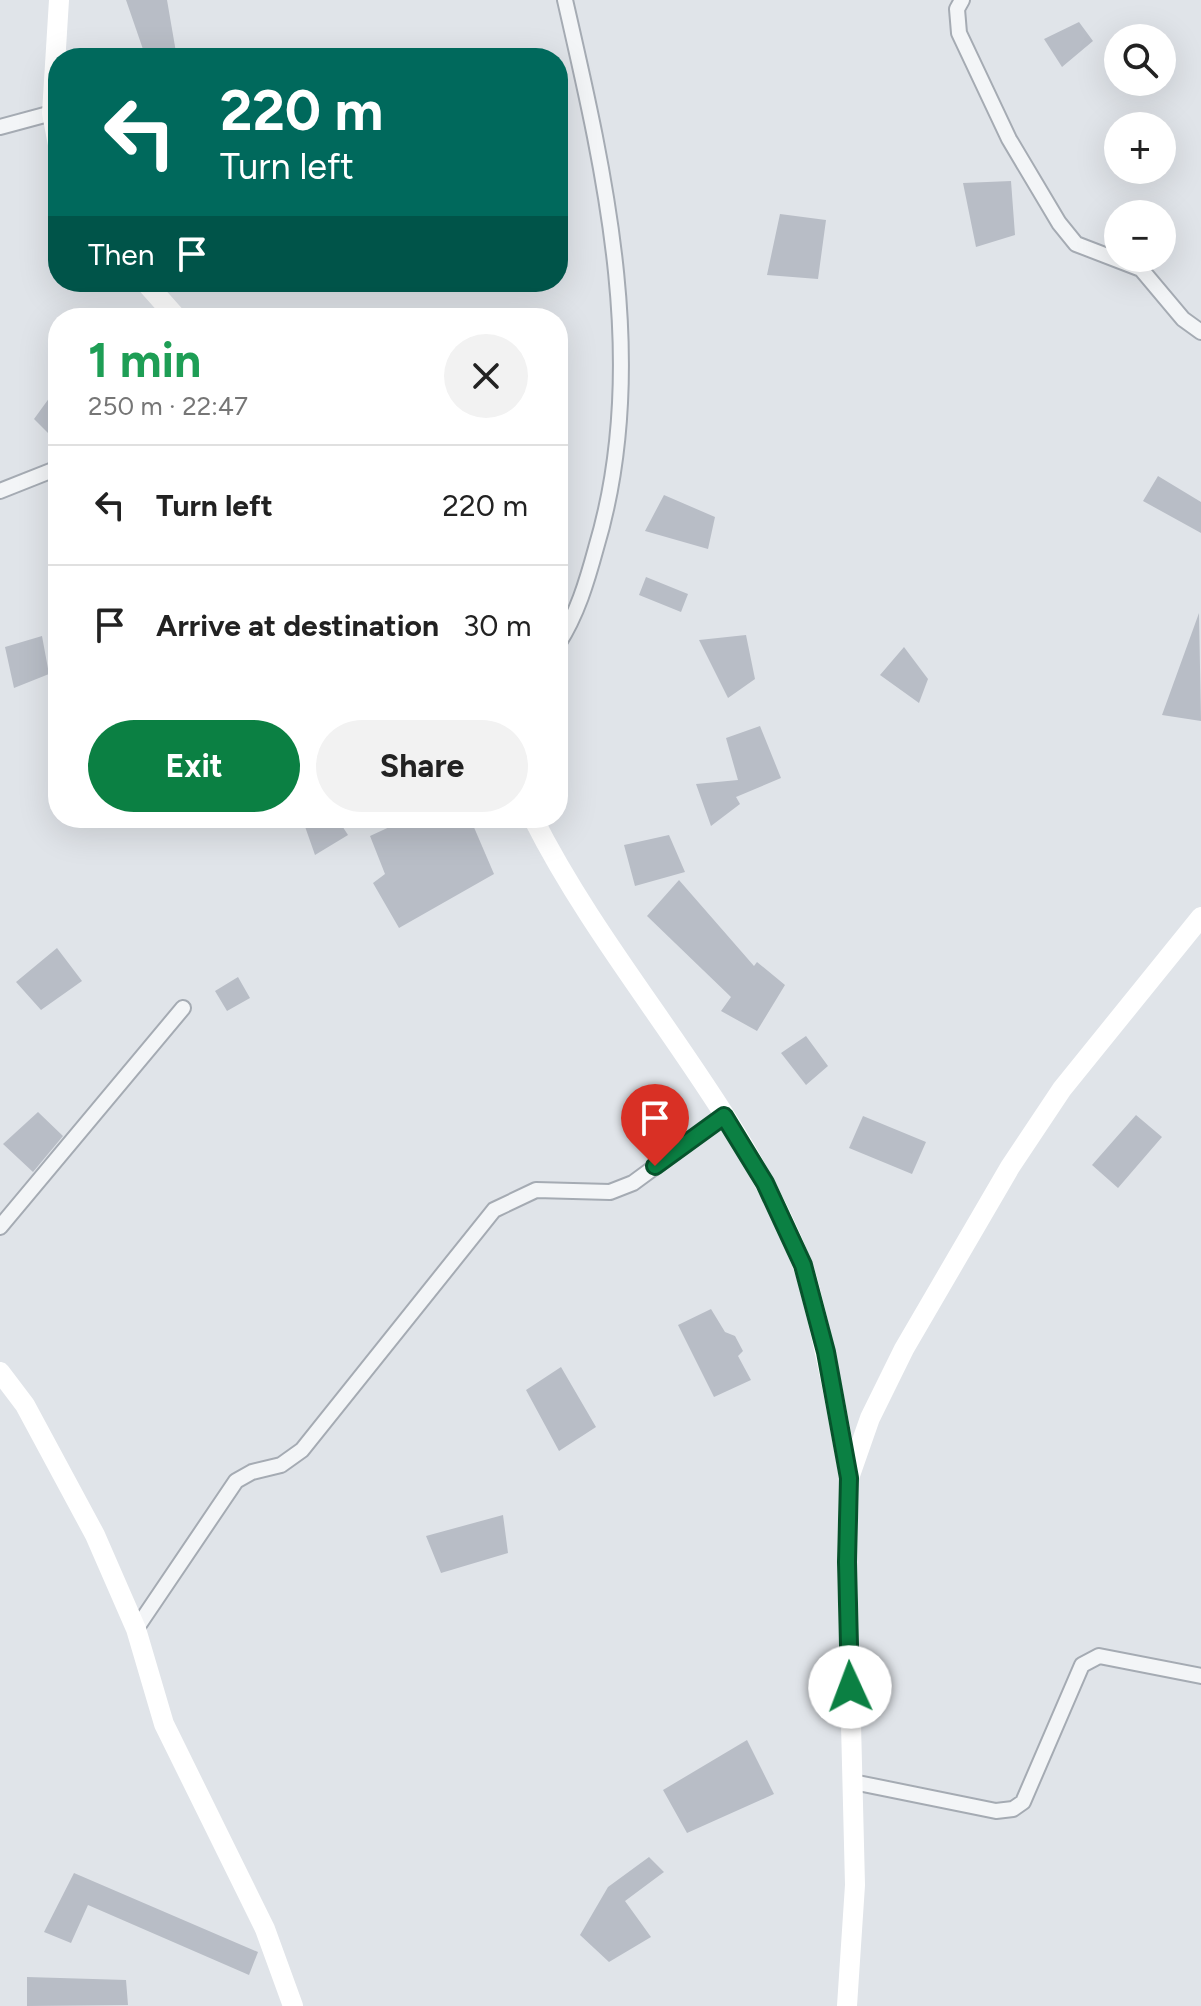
<!DOCTYPE html>
<meta charset="utf-8">
<style>
body{margin:0;font-family:Figtree,sans-serif;background:#f2f2f2;color:#222;height:100vh;display:flex;flex-direction:column;font-size:30px;white-space:nowrap}
*{box-sizing:border-box;margin:0}
p{font-size:26px;color:#767676}
.icon{flex:none;width:44px;height:44px;fill:none;stroke:currentColor;stroke-width:2;stroke-linecap:round;stroke-linejoin:round}
.map{position:relative;flex:1;overflow:hidden}
.drawer{position:absolute;left:48px;top:308px;width:520px;height:520px;display:flex;flex-direction:column;background:#fff;border-radius:32px;box-shadow:0 8px 32px #0002}
.drawer>*{flex:none}
.banner{position:absolute;left:48px;top:48px;width:520px;height:244px;border-radius:32px;box-shadow:0 8px 32px #0002;background:#00695c;color:#fff;overflow:hidden}
.buttons{position:absolute;left:1104px;top:24px;display:grid;gap:16px}
.buttons a{display:grid;place-items:center;width:72px;height:72px;border-radius:50%;background:#fff;box-shadow:0 8px 32px #0002;font-size:40px}
.pin{position:absolute;display:grid;place-items:center;width:68px;height:68px;color:#fff;margin:-82px -34px;border-radius:50% 50% 50% 0;rotate:-45deg;box-shadow:0 0 8px #0007}
.pin .icon{rotate:45deg}
.me{position:absolute;width:88px;margin:-44px;rotate:358deg;stroke-linejoin:round;filter:drop-shadow(0 0 6px #0008)}
.turn{display:flex;align-items:center;gap:28px;height:168px;padding:0 40px;font-size:36px}
.turn .icon{width:104px;height:104px;stroke-width:2.5}
.turn b{display:block;font-size:56px;line-height:68px}
.then{display:flex;align-items:center;height:76px;padding:0 40px;background:#0003;gap:16px;font-size:30px}
.round{display:grid;place-items:center;flex:none;width:84px;height:84px;border-radius:42px;background:#f2f2f2}
.head{display:flex;align-items:center;justify-content:space-between;height:136px;padding:0 40px}
h1{font-size:48px;font-weight:700;line-height:60px;color:#1e9e55}
.action{display:flex;gap:16px;margin-top:auto;padding:16px 40px}
.action a{flex:1;height:92px;border-radius:48px;background:#0b8043;color:#fff;font-size:32px;font-weight:700;line-height:92px;text-align:center}
.action a+a{background:#f2f2f2;color:#222}
ul{padding:0;list-style:none}
li{display:flex;align-items:center;gap:24px;height:120px;padding:0 40px;border-top:2px solid #e0e0e0}
li div{flex:1}
li b{display:block;font-size:30px}
li em{font-style:normal}
.map>svg:first-child{display:block}
.building{fill:#b8bdc6}
.lines{fill:none;stroke-linecap:round;stroke-linejoin:round}
.street-casing{stroke:#a5abb3;stroke-width:18}
.street{stroke:#f3f5f7;stroke-width:14}
.secondary{stroke:#fff;stroke-width:20}
.route-casing{stroke:#07532c;stroke-width:20}
.route{stroke:#0b8043;stroke-width:14}
</style>
<div class="map">
<svg width="1201" height="2006" viewBox="0 0 1201 2006">
<rect width="100%" height="100%" fill="#e0e4e9"/>
<path class="building" d="M126 0H167L177 58H146Z
M1079 22 1093 41 1062 67 1044 39Z
M1011 181 1015 235 976 247 963 183Z
M780 214 826 220 818 279 767 275Z
M58 386V443L34 419Z
M1158 476 1201 502V533L1143 501Z
M664 495 715 517 708 549 645 531Z
M646 577 688 594 681 612 639 595Z
M1199 613 1201 721 1162 715Z
M746 635 755 679 728 698 699 640Z
M42 636 49 674 14 688 5 647Z
M904 647 928 679 919 703 880 675Z
M760 726 781 778 736 797 740 804 711 826 696 784 738 780 726 738Z
M302 818H337L348 835 315 855Z
M409 818H470L494 874 399 928 373 883 385 874 370 836Z
M669 835 685 872 635 886 624 845Z
M679 880 754 966 757 962 785 985 757 1031 721 1011 731 997 647 916Z
M57 948 82 981 41 1010 16 982Z
M238 977 250 998 227 1011 215 991Z
M806 1036 828 1066 806 1085 781 1053Z
M38 1112 63 1136 33 1172 3 1144Z
M1136 1115 1162 1137 1118 1188 1092 1165Z
M863 1116 926 1142 912 1174 849 1148Z
M711 1309 725 1332 735 1336 743 1351 738 1356 751 1380 714 1397 678 1325Z
M561 1367 596 1427 559 1451 526 1390Z
M503 1515 508 1553 441 1573 426 1536Z
M747 1740 774 1794 687 1833 663 1790Z
M649 1857 664 1872 625 1901 651 1937 609 1962 580 1935 608 1887Z
M74 1873 258 1952 249 1975 88 1905 71 1943 44 1932Z
M27 1977 126 1980 128 2005 27 2006Z"/>
<g class="lines">
<g class="street-casing">
<path id="street" d="M962 0 957 9 959 33 1009 139 1059 223 1076 244 1141 269 1183 319 1201 332
M0 127 52 113
M0 491 58 468
M558 644C577 615 587 581 596 548 650 368 606 178 565 0
M0 1227 183 1008
M136 1629 236 1481 252 1472 281 1465 302 1450 494 1210 536 1190 610 1192 633 1183 724 1116
M853 1782 996 1811 1013 1809 1023 1802 1082 1665 1099 1656 1201 1676"/>
</g>
<use href="#street" class="street"/>
<path class="secondary" d="M58 145 52 113 59 0
M145 282 177 318
M533 818C611 973 739 1101 802 1264 808 1278 811 1295 815 1310 829 1365 839 1421 849 1477
M0 1372 25 1405 95 1535 136 1629 164 1724 265 1929 293 2006
M847 2006 855 1885 847 1562 849 1478 870 1418 904 1349 1010 1167 1062 1089 1201 917"/>
</g>
<g class="lines">
<g class="route-casing">
<path id="route" d="M655 1166 724 1116 765 1183 803 1265 826 1352 849 1478 847 1562 850 1687"/>
</g>
<use href="#route" class="route"/>
</g>
</svg>
<div class="buttons">
<a><svg class="icon" aria-label="search" viewBox="0 0 24 24"><circle cx="10" cy="10" r="6"/><path d="M15 15l6 6"/></svg></a>
<a>+</a>
<a>−</a>
</div>
<div class="pin" style="left:655px;top:1166px;background:#d93025"><svg class="icon" aria-label="arrive" viewBox="0 0 24 24"><path d="M6 21V4h12l-3 4 3 4H6"/></svg></div>
<svg class="me" style="left:850px;top:1687px" viewBox="-20 -20 40 40"><circle r="19" fill="#fff"/><path d="M0-13L10 11 0 6-10 11z" fill="#0b8043"/></svg>
<div class="banner">
<div class="turn"><svg class="icon" aria-label="left" viewBox="0 0 24 24"><path d="M17 20v-9H6M10 6l-5 5 5 5"/></svg><div><b>220 m</b>Turn left</div></div>
<div class="then">Then<svg class="icon" aria-label="arrive" viewBox="0 0 24 24"><path d="M6 21V4h12l-3 4 3 4H6"/></svg></div>
</div>
<section class="drawer">
<div class="head"><div><h1>1 min</h1><p>250 m · 22:47</p></div><a class="round"><svg class="icon" aria-label="close" viewBox="0 0 24 24"><path d="M6 6l12 12M18 6L6 18"/></svg></a></div>
<ul>
<li><svg class="icon" aria-label="left" viewBox="0 0 24 24"><path d="M17 20v-9H6M10 6l-5 5 5 5"/></svg><div><b>Turn left</b></div><em>220 m</em></li>
<li><svg class="icon" aria-label="arrive" viewBox="0 0 24 24"><path d="M6 21V4h12l-3 4 3 4H6"/></svg><div><b>Arrive at destination</b></div><em>30 m</em></li>
</ul>
<div class="action"><a>Exit</a><a>Share</a></div>
</section>
</div>
